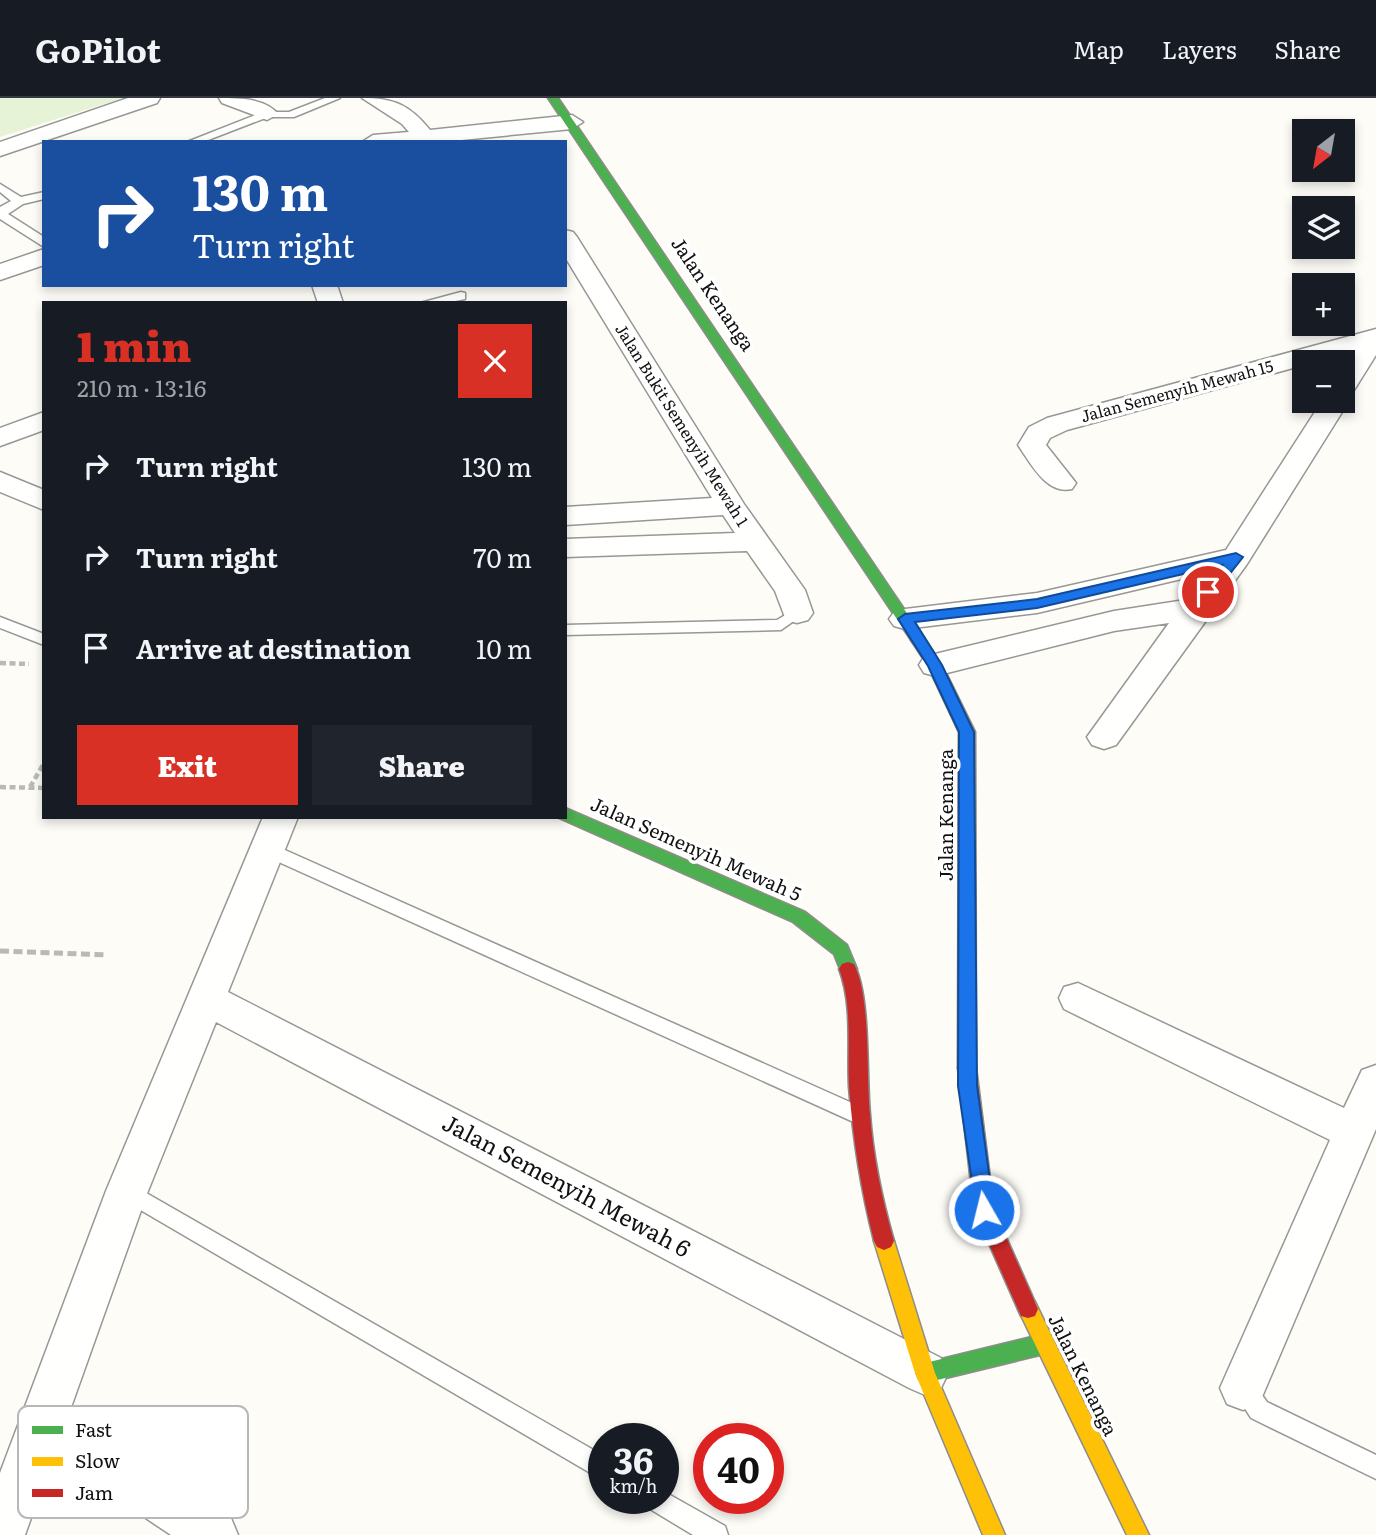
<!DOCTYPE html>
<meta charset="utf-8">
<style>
body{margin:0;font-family:Literata,serif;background:#20242c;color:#f1f3f6;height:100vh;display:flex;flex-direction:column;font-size:26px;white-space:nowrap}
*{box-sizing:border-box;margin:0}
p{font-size:23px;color:#9ea1a6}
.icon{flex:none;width:38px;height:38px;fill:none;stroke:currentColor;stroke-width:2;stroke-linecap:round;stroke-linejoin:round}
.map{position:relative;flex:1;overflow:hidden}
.details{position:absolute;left:42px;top:203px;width:525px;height:518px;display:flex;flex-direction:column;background:#171b24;border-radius:0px;box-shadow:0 4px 10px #0003}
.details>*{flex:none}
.hud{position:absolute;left:42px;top:42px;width:525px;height:147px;border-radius:0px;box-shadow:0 4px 10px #0003;background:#1a4fa0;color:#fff;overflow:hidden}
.needle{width:46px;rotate:211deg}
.buttons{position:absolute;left:1292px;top:21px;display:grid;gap:14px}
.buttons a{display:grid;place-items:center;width:63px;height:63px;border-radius:0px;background:#171b24;box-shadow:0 4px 10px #0003;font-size:35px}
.speed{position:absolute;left:588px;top:1325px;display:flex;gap:14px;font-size:35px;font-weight:700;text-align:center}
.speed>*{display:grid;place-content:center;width:91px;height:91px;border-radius:50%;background:#171b24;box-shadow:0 4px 10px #0003;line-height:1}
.speed small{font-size:18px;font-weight:400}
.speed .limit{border:10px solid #d22;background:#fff;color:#111}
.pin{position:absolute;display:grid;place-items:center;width:60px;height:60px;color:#fff;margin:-30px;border:4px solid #fff;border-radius:50%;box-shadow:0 2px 7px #0007}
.me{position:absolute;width:77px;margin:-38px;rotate:352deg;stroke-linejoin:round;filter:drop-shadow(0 0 5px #0008)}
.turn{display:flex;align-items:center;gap:24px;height:147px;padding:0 35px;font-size:32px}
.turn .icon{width:91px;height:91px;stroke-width:2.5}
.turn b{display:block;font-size:49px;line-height:60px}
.round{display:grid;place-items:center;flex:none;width:74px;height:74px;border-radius:0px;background:#20242c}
.summary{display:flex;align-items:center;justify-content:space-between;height:119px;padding:0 35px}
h1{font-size:42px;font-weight:800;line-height:52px;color:#d93025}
.button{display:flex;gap:14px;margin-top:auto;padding:14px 35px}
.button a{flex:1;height:80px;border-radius:0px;background:#d93025;color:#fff;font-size:28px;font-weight:800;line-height:80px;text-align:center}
.button a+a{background:#20242c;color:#f1f3f6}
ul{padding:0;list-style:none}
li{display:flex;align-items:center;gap:21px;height:91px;padding:0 35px}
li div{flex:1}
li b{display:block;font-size:26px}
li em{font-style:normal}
header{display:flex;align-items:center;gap:42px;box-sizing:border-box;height:98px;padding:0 35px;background:#171b24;border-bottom:2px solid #363941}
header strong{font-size:33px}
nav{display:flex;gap:38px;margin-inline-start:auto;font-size:24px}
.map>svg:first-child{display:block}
.green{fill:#e7f3d7}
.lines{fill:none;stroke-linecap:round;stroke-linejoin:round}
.lane-casing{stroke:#979795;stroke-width:3}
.street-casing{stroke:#979795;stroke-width:3}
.fast-casing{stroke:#8e8d8b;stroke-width:3}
.slow-casing{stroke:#8e8d8b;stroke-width:3}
.jam-casing{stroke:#8e8d8b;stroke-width:3}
.path-far1{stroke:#b9b9b8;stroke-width:4.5;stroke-dasharray:6 3.5;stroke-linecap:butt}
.path{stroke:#b9b9b8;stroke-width:5;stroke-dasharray:9 4.5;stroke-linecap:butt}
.lane{fill:#fffffe;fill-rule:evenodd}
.street{fill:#fffffe;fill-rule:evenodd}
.fast{fill:#4caf50;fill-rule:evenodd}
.slow{fill:#ffc107;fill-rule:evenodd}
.jam{fill:#c62828;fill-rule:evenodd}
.route{fill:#1a73e8;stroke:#114b97;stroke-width:2}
.labels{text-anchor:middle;stroke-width:7;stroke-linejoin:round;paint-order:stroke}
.far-street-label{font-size:16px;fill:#111;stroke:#fff}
.street-label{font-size:19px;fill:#111;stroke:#fff}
.near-street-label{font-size:23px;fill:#111;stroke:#fff}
.key{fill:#fff;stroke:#b8b8b8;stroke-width:2}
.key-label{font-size:19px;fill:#111}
</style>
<header>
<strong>GoPilot</strong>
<nav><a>Map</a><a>Layers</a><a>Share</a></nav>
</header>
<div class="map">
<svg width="1376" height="1437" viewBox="0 0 1376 1437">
<rect width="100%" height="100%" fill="#fdfcf7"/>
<path class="green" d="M0 0H123L0 39Z"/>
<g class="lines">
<g class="lane-casing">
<path id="lane" d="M325 0H340L294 19H268L203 44H187L263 14H289Z
M0 86 21 99 44 94V101L23 106 8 116 44 139V149L0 121V109L11 103 0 94Z
M461 194 465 195V201L446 205H420Z
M797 510 805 515 781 532 565 537V527L777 522Z
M0 519 44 536V547L0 530Z
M267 744 861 1009 864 1015 861 1021 854 1024 847 1021 261 756 258 751 261 746Z
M127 1084 604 1358V1383L120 1100 116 1093 120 1086Z
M1243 1279 1251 1282 1267 1304 1376 1357V1381L1251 1320 1232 1290 1235 1282Z
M663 1393 725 1428 728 1437H693L645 1408 641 1400H663Z"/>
</g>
<g class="street-casing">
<path id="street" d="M128 0H160L157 5 0 58V44Z
M219 0C238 0 265 0 278 16L267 22 222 5Z
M362 0C394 0 410 7 430 32L572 17 583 24 572 31 441 44H362L373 37 409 34 402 26Z
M565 132 573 134 577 139 744 406 805 492 813 515 808 522 797 525 786 522 775 493 747 453 565 459V441L735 435 723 417 565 427V409L712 400 565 159Z
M44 151V167L0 182V166Z
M312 187H337L343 205H318Z
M1376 231V257L1351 297 1345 298 1349 303 1247 466 1116 647 1104 651 1092 647 1087 639 1169 525 1114 533 935 578 924 575 919 567 924 559 935 556 1114 513 1185 502 1207 475 1037 515 905 531 894 528 889 521 894 514 905 511 1037 495 1226 452 1322 303H1342V269L1352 254 1304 264V267L1067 332 1050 340 1046 347 1076 385 1072 391C1047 397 1031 366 1018 347L1029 329 1047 320Z
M44 314V332L0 348V330Z
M0 374 44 392V412L0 394Z
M263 719H298L228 894 941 1260 948 1275 941 1290 925 1297 909 1290 216 924 148 1093 69 1315 231 1420 238 1437H171L53 1358 25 1437H0V1375L106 1093Z
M1078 885 1344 1010 1362 972 1376 967V1031L1259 1306 1243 1312 1227 1306 1220 1290 1330 1042 1064 911 1059 900 1064 889Z"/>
</g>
<g class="fast-casing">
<path id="fast" d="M548 0H558L923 539 925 542 923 545H913Z
M565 710 805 814 847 847 857 871 854 876 848 878 842 876 834 856 793 824 559 720 565 719Z
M1044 1236 1051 1239 1054 1246 1051 1253 1044 1256 925 1285 918 1282 915 1275 918 1268 925 1265Z"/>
</g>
<g class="slow-casing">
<path id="slow" d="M918 537 923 539 942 567 975 634 976 970 973 975 967 977 961 975 958 970 959 634 928 568 911 542Z
M884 1134 891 1137 894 1143 935 1275 1005 1437H983L915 1275 874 1143 877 1137Z
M1028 1202 1035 1204 1149 1437H1127L1018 1211 1021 1204Z"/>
</g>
<g class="jam-casing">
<path id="jam" d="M848 864 854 866C871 899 866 975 870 1016 873 1059 882 1101 894 1143L891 1149 884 1152 877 1149 874 1143C861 1092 853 1041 849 989 847 950 853 907 839 871L842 866Z
M967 963 973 965 976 970 994 1112 1038 1211 1035 1218 1028 1220 1021 1218 974 1112 958 970 961 965Z"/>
</g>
<path class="path-far1" d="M0 565 29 566
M0 689 44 690
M30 689 44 665"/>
<path class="path" d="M0 853 107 857"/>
<use href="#lane" class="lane"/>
<use href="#street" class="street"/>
<use href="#fast" class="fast"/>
<use href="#slow" class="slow"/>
<use href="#jam" class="jam"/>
</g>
<path class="route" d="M1236 455 1243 459 1213 497 1208 498 1201 494 1222 467 1037 510 915 524 942 567 974 634 977 988 994 1112 991 1118 984 1120 977 1118 958 988 959 634 928 568 898 521 905 516 1037 501Z"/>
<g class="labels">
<g class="far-street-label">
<text transform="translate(1177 293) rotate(-15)" y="6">Jalan Semenyih Mewah 15</text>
<text transform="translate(682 327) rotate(58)" y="6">Jalan Bukit Semenyih Mewah 1</text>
</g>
<g class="street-label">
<text transform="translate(713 196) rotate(56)" y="7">Jalan Kenanga</text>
<text transform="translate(946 717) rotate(-90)" y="7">Jalan Kenanga</text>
<text transform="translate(696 751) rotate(24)" y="7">Jalan Semenyih Mewah 5</text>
<text transform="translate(1083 1277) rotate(64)" y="7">Jalan Kenanga</text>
</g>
<g class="near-street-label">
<text transform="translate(566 1088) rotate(28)" y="8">Jalan Semenyih Mewah 6</text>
</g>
</g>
<rect x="18" y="1308" width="230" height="112" rx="10" class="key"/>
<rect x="32" y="1328" width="31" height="8" fill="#4caf50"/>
<rect x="32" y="1359" width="31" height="9" fill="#ffc107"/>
<rect x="32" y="1391" width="31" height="8" fill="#c62828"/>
<g class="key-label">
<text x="75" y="1339">Fast</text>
<text x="75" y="1370">Slow</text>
<text x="75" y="1402">Jam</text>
</g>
</svg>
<div class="buttons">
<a><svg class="needle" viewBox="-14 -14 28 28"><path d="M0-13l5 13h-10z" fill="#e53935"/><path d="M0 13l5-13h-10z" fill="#9ea1a6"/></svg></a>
<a><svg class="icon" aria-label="layers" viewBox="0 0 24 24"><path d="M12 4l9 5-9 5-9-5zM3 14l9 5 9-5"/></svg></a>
<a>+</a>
<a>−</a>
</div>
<div class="speed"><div>36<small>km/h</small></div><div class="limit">40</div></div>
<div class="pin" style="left:1208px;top:494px;background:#d93025"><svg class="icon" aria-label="arrive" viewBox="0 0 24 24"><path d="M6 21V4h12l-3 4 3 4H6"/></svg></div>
<svg class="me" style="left:984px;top:1112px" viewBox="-20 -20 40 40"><circle r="17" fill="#1a73e8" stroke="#fff" stroke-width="3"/><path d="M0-11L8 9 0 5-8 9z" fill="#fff"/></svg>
<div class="hud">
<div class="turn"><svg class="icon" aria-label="right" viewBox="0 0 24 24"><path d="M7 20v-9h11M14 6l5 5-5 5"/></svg><div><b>130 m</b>Turn right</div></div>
</div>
<section class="details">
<div class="summary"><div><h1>1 min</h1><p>210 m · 13:16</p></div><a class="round" style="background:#d93025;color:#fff"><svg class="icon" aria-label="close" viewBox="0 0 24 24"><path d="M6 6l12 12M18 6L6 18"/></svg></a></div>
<ul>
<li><svg class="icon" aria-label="right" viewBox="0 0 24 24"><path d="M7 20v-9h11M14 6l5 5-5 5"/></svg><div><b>Turn right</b></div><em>130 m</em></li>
<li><svg class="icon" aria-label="right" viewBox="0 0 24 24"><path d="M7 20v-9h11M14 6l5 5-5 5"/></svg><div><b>Turn right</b></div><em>70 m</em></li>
<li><svg class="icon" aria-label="arrive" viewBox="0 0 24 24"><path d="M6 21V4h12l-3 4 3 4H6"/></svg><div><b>Arrive at destination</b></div><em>10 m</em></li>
</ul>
<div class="button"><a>Exit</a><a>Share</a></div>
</section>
</div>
